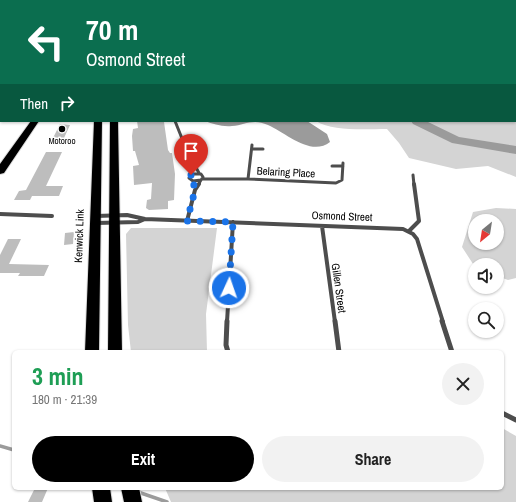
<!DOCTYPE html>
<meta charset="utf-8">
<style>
body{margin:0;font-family:"Archivo Narrow",sans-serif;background:#f2f2f2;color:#222;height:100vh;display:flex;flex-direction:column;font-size:15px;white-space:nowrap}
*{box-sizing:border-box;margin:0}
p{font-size:13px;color:#767676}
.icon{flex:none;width:22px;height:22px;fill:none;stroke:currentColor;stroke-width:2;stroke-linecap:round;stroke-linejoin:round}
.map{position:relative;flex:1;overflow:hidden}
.sheet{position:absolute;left:12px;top:350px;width:492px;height:140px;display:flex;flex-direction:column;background:#fff;border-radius:6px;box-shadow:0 1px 3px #0004}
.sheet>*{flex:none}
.top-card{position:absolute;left:0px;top:0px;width:516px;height:122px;box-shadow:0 1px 3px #0004;background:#0b6e4f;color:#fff;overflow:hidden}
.needle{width:26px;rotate:210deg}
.buttons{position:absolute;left:468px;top:214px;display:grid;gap:8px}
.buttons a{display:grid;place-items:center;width:36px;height:36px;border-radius:50%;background:#fff;box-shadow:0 1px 3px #0004;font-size:20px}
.pin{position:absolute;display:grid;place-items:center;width:34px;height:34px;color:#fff;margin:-41px -17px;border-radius:50% 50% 50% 0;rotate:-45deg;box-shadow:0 0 4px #0007}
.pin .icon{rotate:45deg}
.me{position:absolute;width:44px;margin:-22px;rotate:3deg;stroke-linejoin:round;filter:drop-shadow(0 0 3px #0008)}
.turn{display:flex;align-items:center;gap:14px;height:84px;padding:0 20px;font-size:18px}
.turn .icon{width:52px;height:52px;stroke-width:2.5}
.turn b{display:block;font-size:28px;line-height:34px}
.then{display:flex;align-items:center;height:38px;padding:0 20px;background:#0003;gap:8px;font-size:15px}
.round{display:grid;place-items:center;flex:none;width:42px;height:42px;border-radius:21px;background:#f2f2f2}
.head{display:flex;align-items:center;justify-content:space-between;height:68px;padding:0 20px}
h1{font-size:24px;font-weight:800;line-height:30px;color:#1e9e55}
.primary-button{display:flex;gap:8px;margin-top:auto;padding:8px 20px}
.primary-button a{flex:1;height:46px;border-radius:24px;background:#000;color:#fff;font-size:16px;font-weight:800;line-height:46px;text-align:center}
.primary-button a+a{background:#f2f2f2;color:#222}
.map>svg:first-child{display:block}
.green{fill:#d4d4d4;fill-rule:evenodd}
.water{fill:#9b9b9b}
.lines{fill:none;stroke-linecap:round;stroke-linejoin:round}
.stream{stroke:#9b9b9b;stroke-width:3.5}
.river{fill:#9b9b9b;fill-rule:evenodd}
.building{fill:#bdbdbd}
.highway-casing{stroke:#dbdbdb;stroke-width:2}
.street-far3{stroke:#4d4d4d;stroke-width:2.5}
.street-far2{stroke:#4d4d4d;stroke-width:3}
.street-far1{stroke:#4d4d4d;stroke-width:4}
.street{stroke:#4d4d4d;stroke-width:5}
.secondary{fill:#1a1a1a;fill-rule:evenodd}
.highway{fill:#000;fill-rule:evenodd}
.route{stroke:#1a73e8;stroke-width:7;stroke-dasharray:0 12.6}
.poi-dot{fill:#000;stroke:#fff;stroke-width:1.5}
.labels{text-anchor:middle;stroke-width:3;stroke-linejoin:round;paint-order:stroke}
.far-poi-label{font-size:9px;fill:#000;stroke:#fff}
.street-label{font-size:11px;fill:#000;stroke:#fff}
</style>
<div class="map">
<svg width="516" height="502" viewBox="0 0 516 502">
<rect width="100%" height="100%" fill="#fff"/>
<path class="green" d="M344 0H516V4L515 1Z
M316 121H514L516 122V177L488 166 456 169 409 158 399 143 387 129C367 129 333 132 316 121Z
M496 208 516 209V278L508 280 497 276V265H475V267L462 247 473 212ZM475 221H497V243H475Z
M131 228H217L206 314 207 352H131L128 325 126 234Z
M502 428 516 436V502H171L165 488H502Z"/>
<path class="water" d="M205 121H307L327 134 330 142C311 157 286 133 268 125 253 118 245 125 232 126 222 127 213 124 205 121Z"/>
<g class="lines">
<path class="stream" d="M0 446 14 450
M138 492 167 502"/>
<path class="river" d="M411 121H426L459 137 516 146V154L452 143 413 124Z"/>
</g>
<path class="building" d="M137 121 164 122 168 150 170 153H172L175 174 174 200 168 201V209L149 210 146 208 147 200 151 199 152 183 134 185 133 166 139 165 135 151H133L132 136 133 129 138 128Z
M60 124 70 125 64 138H53Z
M46 152H62L46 186H63L59 196H32L30 200H14L19 191 26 190Z
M74 232 73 244 64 245 65 233Z
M8 239H21L9 264 49 265 44 276H18L20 273H0V255Z
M35 488H48L42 502H28Z"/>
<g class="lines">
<g class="highway-casing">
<path id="highway" d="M74 0H80L81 1H75Z
M31 121H39L4 173 0 174V164Z
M94 121H102L99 352H85Z
M110 121H118L122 352H108Z
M92 488H110L112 502H94Z
M121 488H139L142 502H124Z"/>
</g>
<path class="street-far3" d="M224 0 226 1"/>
<path class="street-far2" d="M175 121 187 151 199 173
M252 149H263
M332 166H343
M192 174H201L203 177 201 180 193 181 189 178Z
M413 175 414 185
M203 179H248L336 183 342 180 343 163
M248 179 252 145
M198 185 201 180"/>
<path class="street-far1" d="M0 214 52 216
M96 216 127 215 145 219 403 229 413 234 417 239 443 322
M187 221 195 190 199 184
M96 223 138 222 145 219
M322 226 335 322
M409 231 419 221 414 184
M227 322 233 222"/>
<path class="street" d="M227 321 226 345 228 352
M335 321 339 352
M442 321 452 352
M502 413 516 420"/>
<path class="secondary" d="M0 66H1V70H0Z"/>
<use href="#highway" class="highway"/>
</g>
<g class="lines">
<path class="route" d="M191 175 189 178 193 181 195 190 187 221 233 222 229 288"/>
</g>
<circle class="poi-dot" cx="62" cy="129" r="4"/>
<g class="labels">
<g class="far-poi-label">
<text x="62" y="144">Motoroo</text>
</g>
<g class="street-label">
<text transform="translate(286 172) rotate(3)" y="4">Belaring Place</text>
<text transform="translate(342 216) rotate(2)" y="4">Osmond Street</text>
<text transform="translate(79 236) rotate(-88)" y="4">Kenwick Link</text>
<text transform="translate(339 288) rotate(82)" y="4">Gillen Street</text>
</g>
</g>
</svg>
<div class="buttons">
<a><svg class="needle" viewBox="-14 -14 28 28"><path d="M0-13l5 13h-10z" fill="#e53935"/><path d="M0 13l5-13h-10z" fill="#767676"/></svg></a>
<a><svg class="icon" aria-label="sound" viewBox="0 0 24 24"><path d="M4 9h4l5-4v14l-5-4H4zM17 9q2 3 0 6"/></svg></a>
<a><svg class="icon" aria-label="search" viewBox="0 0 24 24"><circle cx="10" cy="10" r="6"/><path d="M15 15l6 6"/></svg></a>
</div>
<div class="pin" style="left:191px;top:175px;background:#d93025"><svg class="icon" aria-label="arrive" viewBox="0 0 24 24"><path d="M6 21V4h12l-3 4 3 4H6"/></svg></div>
<svg class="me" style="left:229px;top:288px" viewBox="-20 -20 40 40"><circle r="17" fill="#1a73e8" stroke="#fff" stroke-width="3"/><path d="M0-11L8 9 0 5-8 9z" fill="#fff"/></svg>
<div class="top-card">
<div class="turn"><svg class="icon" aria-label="left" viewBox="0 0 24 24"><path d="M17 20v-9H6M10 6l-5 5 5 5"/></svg><div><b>70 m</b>Osmond Street</div></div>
<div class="then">Then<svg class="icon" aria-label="right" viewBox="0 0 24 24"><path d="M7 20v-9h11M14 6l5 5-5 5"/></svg></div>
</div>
<section class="sheet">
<div class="head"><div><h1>3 min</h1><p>180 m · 21:39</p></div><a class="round"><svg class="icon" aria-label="close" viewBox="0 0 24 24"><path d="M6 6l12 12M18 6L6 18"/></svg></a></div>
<div class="primary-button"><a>Exit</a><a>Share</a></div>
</section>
</div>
